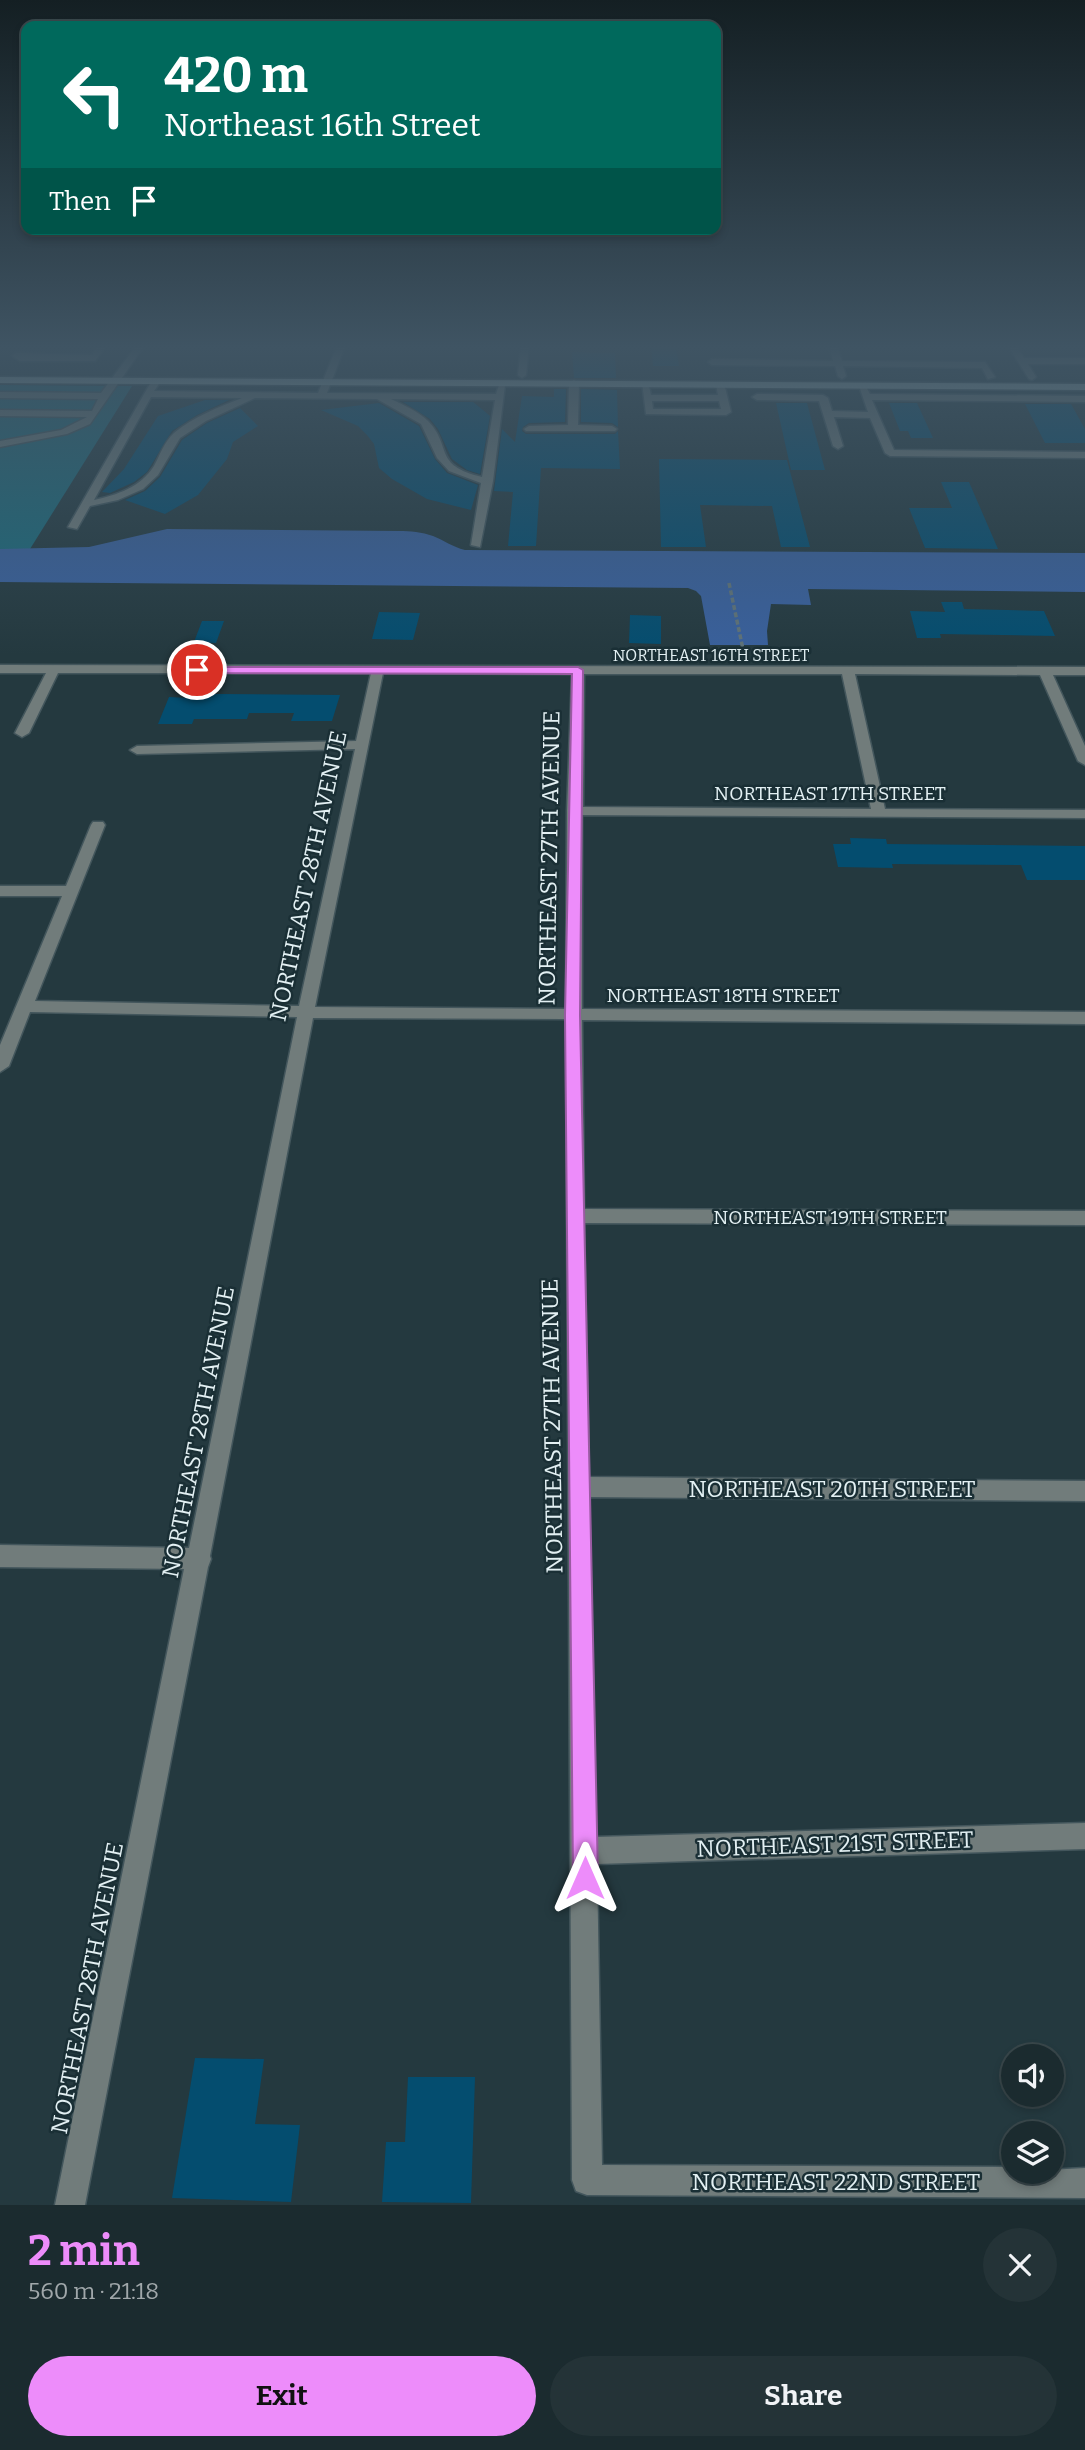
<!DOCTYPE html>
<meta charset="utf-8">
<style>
body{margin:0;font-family:Bitter,serif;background:#243337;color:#f1f3f6;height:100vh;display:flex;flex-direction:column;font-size:26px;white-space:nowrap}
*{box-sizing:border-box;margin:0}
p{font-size:23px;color:#a0a7aa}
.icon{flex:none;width:38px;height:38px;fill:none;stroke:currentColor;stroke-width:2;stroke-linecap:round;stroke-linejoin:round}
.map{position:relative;height:2205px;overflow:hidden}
.drawer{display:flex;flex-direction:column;background:#1b2b2f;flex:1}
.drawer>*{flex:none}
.guide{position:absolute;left:21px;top:21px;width:700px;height:214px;border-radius:14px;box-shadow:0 4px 10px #0003,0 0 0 2px #39474b;background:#00695c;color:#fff;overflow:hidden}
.controls{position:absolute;left:1001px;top:2044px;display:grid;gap:14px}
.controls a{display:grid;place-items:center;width:63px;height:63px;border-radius:50%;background:#1b2b2f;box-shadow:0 4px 10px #0003,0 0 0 2px #39474b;font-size:35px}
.pin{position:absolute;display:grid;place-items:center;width:60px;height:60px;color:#fff;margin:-30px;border:4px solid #fff;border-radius:50%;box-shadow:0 2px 7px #0007}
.me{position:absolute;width:77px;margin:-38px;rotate:0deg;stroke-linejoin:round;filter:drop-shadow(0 0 5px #0008)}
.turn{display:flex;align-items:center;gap:24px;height:147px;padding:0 28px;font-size:32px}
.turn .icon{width:91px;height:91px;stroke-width:2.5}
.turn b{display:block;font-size:49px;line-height:60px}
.then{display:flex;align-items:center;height:66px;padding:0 28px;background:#0003;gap:14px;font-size:26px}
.round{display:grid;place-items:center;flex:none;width:74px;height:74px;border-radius:37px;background:#243337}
.overview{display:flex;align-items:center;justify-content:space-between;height:119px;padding:0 28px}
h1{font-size:42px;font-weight:700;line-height:52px;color:#ed8cfa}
.button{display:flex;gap:14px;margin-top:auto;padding:14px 28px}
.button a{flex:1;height:80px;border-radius:42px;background:#ed8cfa;color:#111;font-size:28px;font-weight:700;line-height:80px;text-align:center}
.button a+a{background:#243337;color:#f1f3f6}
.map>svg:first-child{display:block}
.green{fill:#1b6a7b}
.water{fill:#39609c}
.building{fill:#044d6f}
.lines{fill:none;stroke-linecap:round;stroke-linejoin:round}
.minor-casing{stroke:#43565c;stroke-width:3}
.major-casing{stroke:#43565c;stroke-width:3}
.path{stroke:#607378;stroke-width:3.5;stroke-dasharray:5 2.5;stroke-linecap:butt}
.minor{fill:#717c7b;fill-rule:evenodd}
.major{fill:#abc1c1;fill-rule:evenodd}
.route{fill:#ed8cfa;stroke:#9a5ba2;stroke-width:2}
.labels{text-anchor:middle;stroke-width:5;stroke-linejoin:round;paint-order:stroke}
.far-street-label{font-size:16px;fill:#e3f0f3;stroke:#1a2f35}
.street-label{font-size:19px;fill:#e3f0f3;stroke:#1a2f35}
.near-street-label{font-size:23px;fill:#e3f0f3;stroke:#1a2f35}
</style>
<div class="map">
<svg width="1085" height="2205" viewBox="0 0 1085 2205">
<rect width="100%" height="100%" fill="#24393f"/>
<path class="green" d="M0 385 132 386 30 549H0Z"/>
<path class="water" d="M167 529 399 531C410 531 422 532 433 536 444 540 452 547 465 550L1085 553V592L808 589 811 605 771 604 767 631 768 645H710L701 596 696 591 688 588 0 582V549L89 547Z"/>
<path class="building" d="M651 346H676L679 366H653Z
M572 352 615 353 616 378H574Z
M554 389H566L565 422 529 423 523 427 522 431 526 434H615L618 431 620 469 541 468 536 546H508L513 492 494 491 502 429 515 442 522 396 554 397Z
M581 389 617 390 618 427 612 423 581 422Z
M205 400H229L197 415 172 431 147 472 134 482 110 493 102 492 124 469 158 416Z
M403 402H473L483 410 490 416 480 474 467 470 452 459 438 429 430 419Z
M379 403 419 426 435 459 447 473 478 485 471 510 427 499 392 479 379 468 374 444 367 435 358 426 321 410Z
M776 403H807L825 470H791Z
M889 403H917L933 438H911L908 431H900Z
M1025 404H1071L1085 429V443H1045Z
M240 408 258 426 233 442 227 459 198 495 165 514 125 500 145 491 160 477 182 440 207 423Z
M659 459 787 460 810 547H781L772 506 700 505 706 547H661Z
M941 482H969L998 549 925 548 909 508H952Z
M941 602H962L964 609 1044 611 1055 636 940 634 941 638H917L910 611 945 612Z
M379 612 420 613 413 640 372 639Z
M630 615 661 616V644L629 643Z
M202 621H224L216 643 194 642Z
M191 693 215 694 340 695 332 721H291L294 713H249L247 719H194L192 724H158L169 697 189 698Z
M850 838 886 839 887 844 1085 846V880H1027L1021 865 892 864 893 868 838 867 833 844H851Z
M195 2058 264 2059 255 2124 300 2125 291 2202 172 2198Z
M408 2077H475L471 2203 382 2202 386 2142H405Z"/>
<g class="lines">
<g class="minor-casing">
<path id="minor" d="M98 346H106L95 361H20L12 356 16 353 92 355Z
M136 346H144L90 424 67 434 0 447V441L61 430 87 417 0 416V410L92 411 98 399 0 398V392L101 393Z
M337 346H345L327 393 496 394 499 385H505L493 481 480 547 471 545 481 483 449 471 437 458 421 424 377 399 255 398 206 421 180 438 158 475 143 489 118 500 90 506 77 529 68 527 151 382 159 384 154 391 318 393ZM151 397 242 398C219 407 193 417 174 433 164 442 160 455 154 466 141 487 117 495 94 500ZM391 399 495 400 482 477C432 465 453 447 428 421 418 411 403 405 391 399Z
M521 346H529L526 375 522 378 518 375Z
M829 346H837L842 361 985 362 995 377 988 379 982 368 843 366 846 376 842 379 838 376 835 366 712 365 708 362 712 359 833 361Z
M1008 346H1016L1024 358H1085V364H1028L1036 377 1032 380 1029 379Z
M574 380 579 383 578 425 612 426 617 429 615 431H526L524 429 529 426 568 425 569 383Z
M642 382H648L651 395H718L716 385 724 383 731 412 726 415 646 414ZM652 401H719L721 409H653Z
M858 383H864L870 394 1085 396V402L872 400 894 450 1085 452V458L890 456 885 453 870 418 834 417 843 446 838 449 833 446 819 401 757 400 752 397 757 394 823 395 828 398 832 411 868 412Z
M0 665 1085 667V675H1053L1085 746V765L1078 761 1040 675 855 674 885 809 1085 810V818L582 815V1009L1085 1012V1024L582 1020 584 1209 1085 1211V1225L584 1223 589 1477 1085 1481V1501L589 1497 596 1837 1085 1823V1849L597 1864 602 2165 1013 2167V2172L1085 2168V2198L587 2195 576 2191 572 2180 566 1019 313 1018 210 1556 211 1559 208 1567 85 2205H55L184 1569 0 1567V1545L189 1548 297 1017 30 1012 9 1066 0 1072V1045L62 896H0V886H66L91 825 93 822H103L105 825 35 1001 299 1006 355 749 137 754 130 750 137 746 356 741 371 673H58L29 733 22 737 15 733 46 673H0ZM383 673 572 674 567 811 566 1009 315 1007ZM584 674H842L871 809 583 807Z"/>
</g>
<g class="major-casing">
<path id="major" d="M0 377 1085 384V390L0 383Z"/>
</g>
<path class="path" d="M729 583 744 654"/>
<use href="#minor" class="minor"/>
<use href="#major" class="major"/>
</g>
<linearGradient id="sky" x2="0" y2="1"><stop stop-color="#141f23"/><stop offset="0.53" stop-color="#3f5463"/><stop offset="1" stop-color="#3f5463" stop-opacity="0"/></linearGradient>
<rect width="1085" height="655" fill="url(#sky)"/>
<path class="route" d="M193 667H578L583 670 580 1015 598 1878 594 1887 585 1890 577 1887 573 1878 565 1015 572 674 197 673 193 672Z"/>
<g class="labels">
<g class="far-street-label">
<text x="711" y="661">NORTHEAST 16TH STREET</text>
</g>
<g class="street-label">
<text x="830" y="800">NORTHEAST 17TH STREET</text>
<text x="723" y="1002">NORTHEAST 18TH STREET</text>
<text x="830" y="1224">NORTHEAST 19TH STREET</text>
</g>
<g class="near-street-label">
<text transform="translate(549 858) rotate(-89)" y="8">NORTHEAST 27TH AVENUE</text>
<text transform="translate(308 876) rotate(-78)" y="8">NORTHEAST 28TH AVENUE</text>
<text transform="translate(552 1426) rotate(-91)" y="8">NORTHEAST 27TH AVENUE</text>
<text transform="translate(198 1432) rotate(-79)" y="8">NORTHEAST 28TH AVENUE</text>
<text x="832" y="1497">NORTHEAST 20TH STREET</text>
<text transform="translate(835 1844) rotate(-2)" y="8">NORTHEAST 21ST STREET</text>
<text transform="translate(87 1988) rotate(-79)" y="8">NORTHEAST 28TH AVENUE</text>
<text x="836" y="2190">NORTHEAST 22ND STREET</text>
</g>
</g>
</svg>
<div class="controls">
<a><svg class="icon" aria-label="sound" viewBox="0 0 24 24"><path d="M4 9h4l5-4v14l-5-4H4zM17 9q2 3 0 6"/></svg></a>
<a><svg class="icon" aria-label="layers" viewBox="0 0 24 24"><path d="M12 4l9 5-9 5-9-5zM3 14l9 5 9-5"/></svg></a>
</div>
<div class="pin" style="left:197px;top:670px;background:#d93025"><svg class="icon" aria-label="arrive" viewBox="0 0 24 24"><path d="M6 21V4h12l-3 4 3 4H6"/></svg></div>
<svg class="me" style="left:585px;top:1878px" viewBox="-20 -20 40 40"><path d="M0-17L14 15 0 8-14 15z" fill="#ed8cfa" stroke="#fff" stroke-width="4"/></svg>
<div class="guide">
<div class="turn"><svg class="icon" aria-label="left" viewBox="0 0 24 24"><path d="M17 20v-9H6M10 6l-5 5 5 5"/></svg><div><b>420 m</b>Northeast 16th Street</div></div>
<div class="then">Then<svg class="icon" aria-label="arrive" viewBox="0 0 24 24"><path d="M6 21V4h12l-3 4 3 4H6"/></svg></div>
</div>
</div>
<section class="drawer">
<div class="overview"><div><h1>2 min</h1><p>560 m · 21:18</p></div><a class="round"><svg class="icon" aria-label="close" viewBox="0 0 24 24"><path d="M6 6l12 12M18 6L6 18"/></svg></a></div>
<div class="button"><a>Exit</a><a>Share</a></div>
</section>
